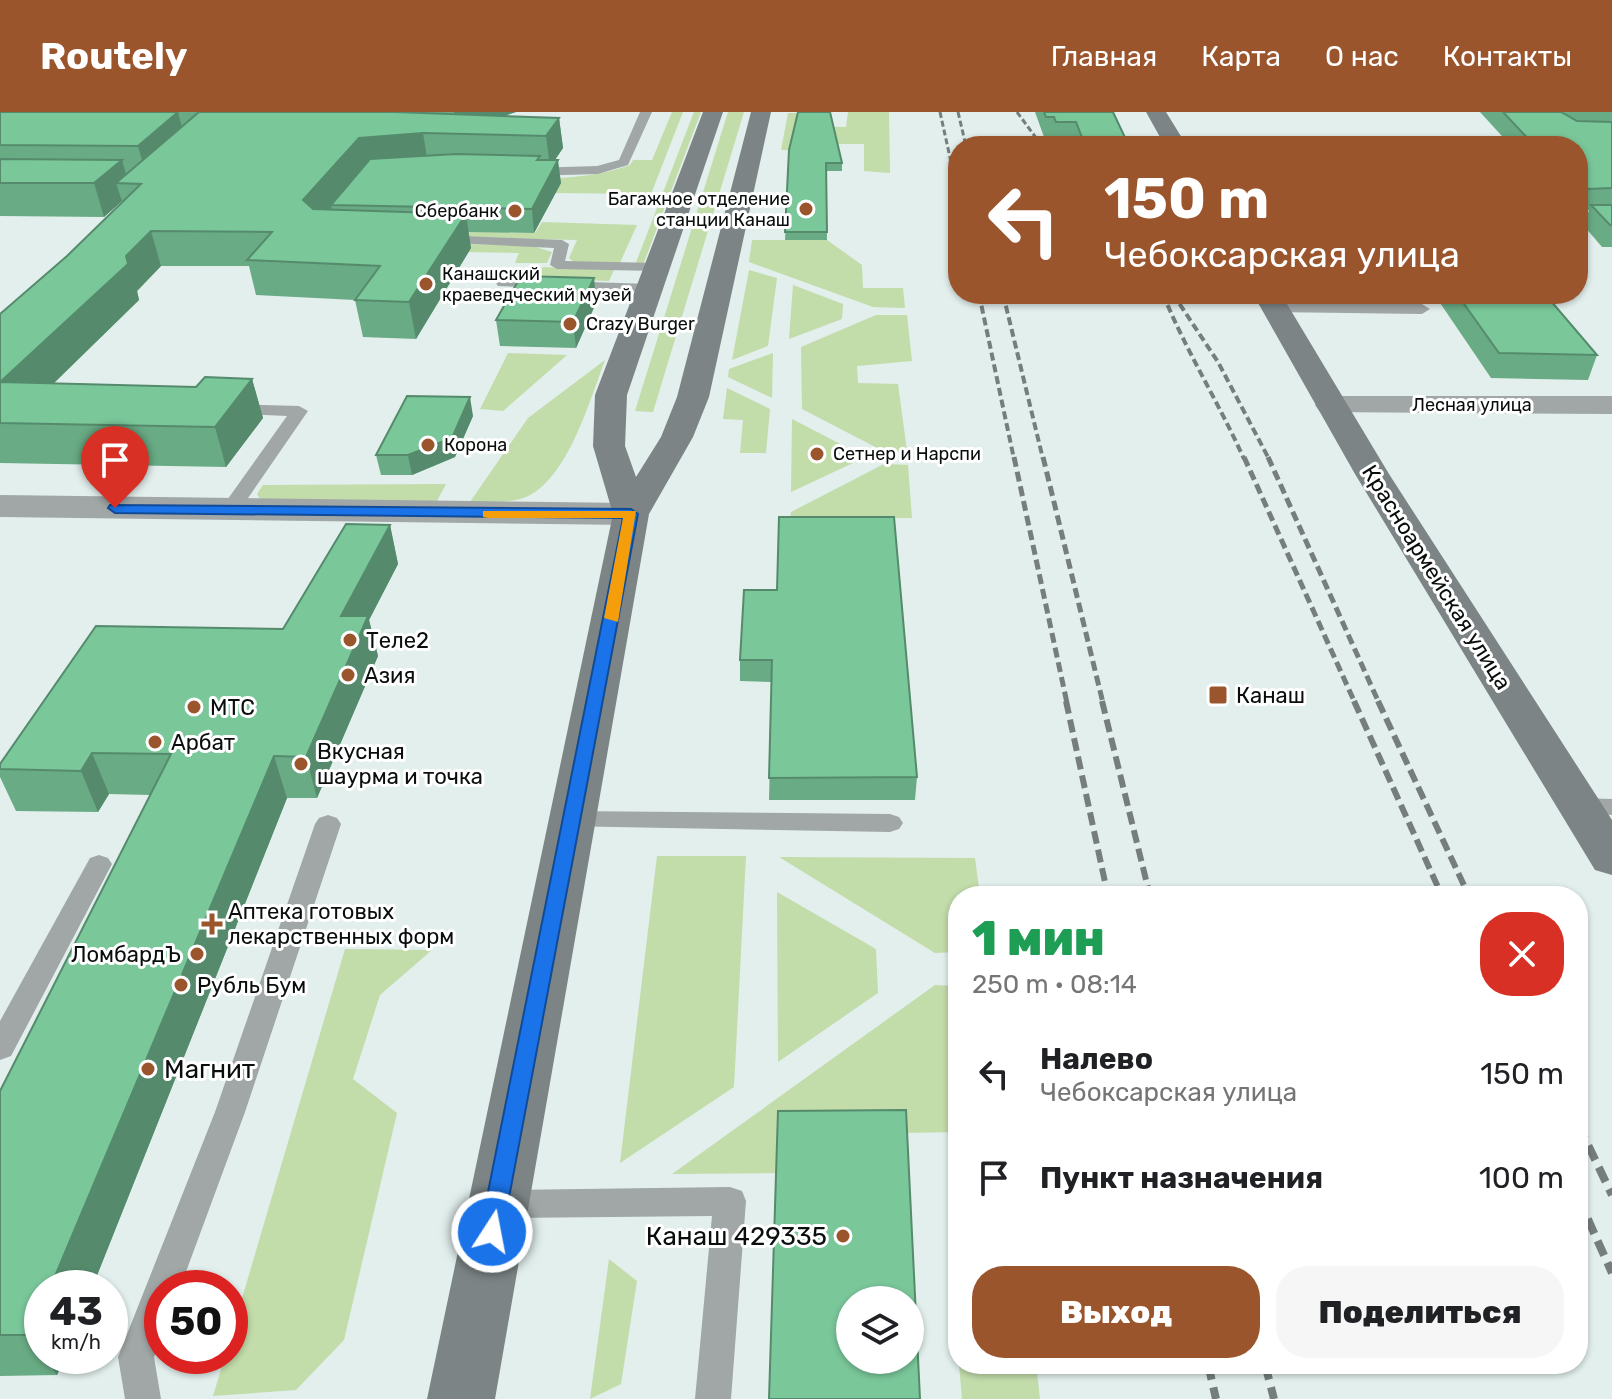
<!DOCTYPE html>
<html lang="ru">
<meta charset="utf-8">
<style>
body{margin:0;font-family:Rubik,sans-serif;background:#f6f6f6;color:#202124;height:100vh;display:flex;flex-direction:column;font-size:30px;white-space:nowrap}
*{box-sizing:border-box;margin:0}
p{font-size:26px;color:#757577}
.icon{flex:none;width:44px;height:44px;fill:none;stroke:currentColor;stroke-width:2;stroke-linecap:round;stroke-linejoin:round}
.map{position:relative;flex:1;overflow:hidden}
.side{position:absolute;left:948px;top:774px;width:640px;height:488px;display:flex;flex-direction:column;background:#fff;border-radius:32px;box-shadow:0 2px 6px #0004}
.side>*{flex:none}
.banner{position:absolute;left:948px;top:24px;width:640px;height:168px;border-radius:32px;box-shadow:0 2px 6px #0004;background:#9b552d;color:#fff;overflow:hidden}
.fabs{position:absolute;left:836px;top:1174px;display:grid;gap:16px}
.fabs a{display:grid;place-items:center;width:88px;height:88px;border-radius:50%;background:#fff;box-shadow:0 2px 6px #0004;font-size:40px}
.speed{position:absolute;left:24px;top:1158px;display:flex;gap:16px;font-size:40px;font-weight:700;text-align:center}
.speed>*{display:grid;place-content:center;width:104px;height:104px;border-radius:50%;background:#fff;box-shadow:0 2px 6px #0004;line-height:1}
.speed small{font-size:20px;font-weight:400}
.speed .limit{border:12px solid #d22;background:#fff;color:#111}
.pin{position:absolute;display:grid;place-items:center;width:68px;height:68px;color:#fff;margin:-82px -34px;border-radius:50% 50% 50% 0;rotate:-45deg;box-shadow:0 0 8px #0007}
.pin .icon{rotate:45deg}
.me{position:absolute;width:88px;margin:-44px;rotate:11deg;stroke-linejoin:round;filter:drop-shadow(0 0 6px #0008)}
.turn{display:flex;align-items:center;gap:28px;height:168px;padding:0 24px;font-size:36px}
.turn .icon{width:104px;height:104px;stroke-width:2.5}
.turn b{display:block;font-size:56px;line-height:68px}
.round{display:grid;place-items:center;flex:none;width:84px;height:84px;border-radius:32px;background:#f6f6f6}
.headline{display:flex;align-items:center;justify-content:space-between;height:136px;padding:0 24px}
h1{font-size:48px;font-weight:800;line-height:60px;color:#1e9e55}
.cta{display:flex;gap:16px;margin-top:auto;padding:16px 24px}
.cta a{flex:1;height:92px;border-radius:32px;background:#9b552d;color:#fff;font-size:32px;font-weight:800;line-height:92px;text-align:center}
.cta a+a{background:#f6f6f6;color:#202124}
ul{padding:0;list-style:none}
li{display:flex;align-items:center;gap:24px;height:104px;padding:0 24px}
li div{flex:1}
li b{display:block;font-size:30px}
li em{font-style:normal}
header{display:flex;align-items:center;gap:48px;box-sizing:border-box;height:112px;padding:0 40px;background:#9b552d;color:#fff}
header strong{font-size:38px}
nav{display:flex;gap:44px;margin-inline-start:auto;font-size:28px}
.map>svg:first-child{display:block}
.green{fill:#c2dcaa}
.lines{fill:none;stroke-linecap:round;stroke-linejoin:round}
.service{fill:#a1a6a7;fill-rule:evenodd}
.minor{fill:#a1a6a7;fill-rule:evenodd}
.secondary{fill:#7c8486;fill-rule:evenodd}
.rail-far4{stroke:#757e7c;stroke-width:3;stroke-dasharray:6 3;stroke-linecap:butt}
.rail-far3{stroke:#757e7c;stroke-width:4;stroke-dasharray:8 4;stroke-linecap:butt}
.rail-far2{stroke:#757e7c;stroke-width:5;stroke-dasharray:10 5;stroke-linecap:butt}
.rail-far1{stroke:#757e7c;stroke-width:6;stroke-dasharray:13 6;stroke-linecap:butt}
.rail{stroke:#757e7c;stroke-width:8;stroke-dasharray:16 8;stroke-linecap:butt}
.wall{fill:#69ab84}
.shaded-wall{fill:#558b6c}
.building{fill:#7ac79a;stroke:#558b6c;stroke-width:2;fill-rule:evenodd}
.route{fill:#1a73e8;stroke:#114b97;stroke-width:2}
.slow{fill:#f59e0b}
.poi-dot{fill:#9b552d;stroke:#fff;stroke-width:3}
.labels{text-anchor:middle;stroke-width:6;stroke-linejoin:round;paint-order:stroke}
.far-poi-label{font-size:18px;fill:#090d0c;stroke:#fff;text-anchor:start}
.far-street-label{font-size:18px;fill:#090d0c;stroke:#fff}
.street-label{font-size:22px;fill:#090d0c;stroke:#fff}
.poi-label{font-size:22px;fill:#090d0c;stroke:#fff;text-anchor:start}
.near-poi-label{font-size:26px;fill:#090d0c;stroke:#fff;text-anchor:start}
</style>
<header>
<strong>Routely</strong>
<nav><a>Главная</a><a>Карта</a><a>О нас</a><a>Контакты</a></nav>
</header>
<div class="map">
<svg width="1612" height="1287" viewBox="0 0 1612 1287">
<rect width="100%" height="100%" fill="#e2efed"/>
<path class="green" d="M672 0H683L651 82 556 81 448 63C508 64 574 74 630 53L633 48H652Z
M694 0H701L643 153H635Z
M728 0H744L653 300 635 299Z
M848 0H889L890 61 864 59V32H823L822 39 781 38 788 1H798L796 14 846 15Z
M542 110 637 113 619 153 576 152 569 146 577 128 361 123 362 117 535 121Z
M752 128H827L862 153 863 176H903L905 196 873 195 749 150Z
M263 129 529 133 552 140 547 151H515L519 141 255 137Z
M543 155 614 158 609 169 536 167Z
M749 158 777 166 768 234 732 248Z
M793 173 843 192 842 207 789 227Z
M876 203H907L912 249 857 254 858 271 898 272 907 339 885 340 802 297 801 235Z
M508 241 567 243 503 299 480 297Z
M773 241 772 286 728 265 729 257Z
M605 248C590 287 566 375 520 387 505 391 486 389 470 390L528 306Z
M727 276 770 297 766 341H740L743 308 723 307Z
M792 307 852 338 853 351 791 380Z
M884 352 908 353 912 406H790L791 400Z
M446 372 437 389 261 388 257 382 263 373Z
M657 744H746L734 975 620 1051Z
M779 745 975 746 980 784H958V840L935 841Z
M777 780 876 837 878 881 778 950Z
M345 837 432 838 380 883 353 967 397 1001 344 1228 296 1278 213 1284 225 1244H230V1227Z
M935 873 958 874V1020L904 1021 779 1061 672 1062Z
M609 1147 637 1169 621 1272 590 1287Z
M959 1252H1036L1040 1287H962Z"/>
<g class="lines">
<path class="service" d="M640 0H652L628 53 598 62 530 64 524 60 530 56 597 54 619 48Z
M438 123 562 128 569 132 565 149 657 151 664 155 657 159 557 157 550 153 554 136 433 130 431 127Z
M503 167 649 172 656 176 649 180 498 174 496 171Z
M1276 192H1422L1430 197 1422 202 1271 200V194Z
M230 292 299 294 308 299 237 402 230 404 220 398 287 304 224 301 221 297Z
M1580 686 1612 687V703L1571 700 1568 694 1571 688Z
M570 699 890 702 899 705 903 711 899 717 890 720 561 714 557 708 561 702Z
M328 703 337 706 341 712 245 1000 180 1176H162V1224L154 1245 161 1287H125L118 1245 215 1000 315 712 319 706Z
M99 743 108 746 112 752 11 944 0 948V909L90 746Z
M730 1075 742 1079 746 1089 731 1287H695L712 1104 499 1106 487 1102 483 1092 487 1082 499 1078Z"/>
<path class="minor" d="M1331 284H1612V302L1320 300 1315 293 1320 286Z
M0 383 631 391 643 395 649 402 643 409 631 413 0 405Z"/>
<path class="secondary" d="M703 0H723L627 283 625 334 636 365 661 325 677 285 751 0H771L709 285 693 325 649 402 495 1287H427L613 402 593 334 595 283Z
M1146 0H1166L1187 34H1165Z
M1253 182H1281L1389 362 1612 708V763L1595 758 1355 362Z"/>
<path class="rail-far4" d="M940 0 958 82
M958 0 966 34
M1017 0 1042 34
M1054 0 1062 34"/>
<path class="rail-far3" d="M979 182 1014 347
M1003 182 1043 347
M1163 182C1186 239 1219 291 1244 347
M1173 182 1218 250 1269 347"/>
<path class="rail-far2" d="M1014 345 1067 591
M1043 345 1103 591
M1244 345 1355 591
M1268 345 1379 591"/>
<path class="rail-far1" d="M1066 589 1108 784
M1102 589 1150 784
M1354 589 1442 784
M1378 589 1469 784"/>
<path class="rail" d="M1578 1012 1612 1083
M1578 1085 1612 1161
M1208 1252 1216 1287
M1265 1252 1274 1287"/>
</g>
<path class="wall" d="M0 0H516L504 4 559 6 563 36 555 48 561 71 534 121 468 120 471 136 416 227 363 225 355 188 256 183 249 154H161L137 179 139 188 54 271 196 275 252 267 263 306 226 355 0 351V202L67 144 122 90V89L104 105 0 104Z
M1035 0H1113L1129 34H1075L1074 30H1054L1052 25H1044Z
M1480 0H1612V135H1602L1584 114 1589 98H1580L1578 104V34H1511Z
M1340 26 1391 34H1338Z
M789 38 842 51V59H826L827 128H785Z
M594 166 596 191 576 236 500 234 496 208Z
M1434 182H1545L1597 243 1588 268 1491 266Z
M473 304 455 345 412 363H381L376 343Z
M390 413 398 452 369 508 378 544 317 686H287L92 1176H42V1244H65L57 1263 0 1264V979L150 683 109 682 98 700 16 699 0 665V652L283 517Z
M744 478 917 665 915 688H769L772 570 740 569V548Z"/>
<path class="shaded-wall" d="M178 0 186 31 147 66 138 34Z
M454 0H516L457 19Z
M559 6 563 36 550 55 546 24Z
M423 21 428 52 331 93 332 97 311 122 303 88 359 26Z
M122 48 129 72 116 71 122 89 104 105 94 71Z
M558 48 561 71 534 121 532 97Z
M466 102 471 136 416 227 409 190Z
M151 119 161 154 137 179 139 188 15 309 0 270Z
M594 166 596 191 576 236 573 210Z
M252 267 263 306 226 355 215 315Z
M470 285 473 304 455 345 412 363 408 343Z
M390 413 398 452 369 508 378 544 317 686 306 645 341 504Z
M92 641 109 682 98 700 81 659Z
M274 644 287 686 92 1176H50Z
M42 1195V1240L30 1223Z
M44 1244H65L57 1263Z"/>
<path class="building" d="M0 0H178L138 34 0 33Z
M199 0H395L559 6 546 24 423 21 359 26 303 88 313 97 466 102 409 190 355 188 380 154 247 148 272 120 151 119 126 144 128 152 0 270V202L67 144 141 72 116 71Z
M798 0H830L842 51H826L827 120H785L789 38Z
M1044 0H1113L1129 34 1085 33 1076 10H1056L1054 5H1046Z
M1503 0H1561L1577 9 1612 10V76L1587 77 1584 86 1578 79V34H1535Z
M1383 25 1391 34H1346L1340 26Z
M456 42 540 44 537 48H558L532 97 331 93 370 47Z
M0 47 122 48 94 71H0Z
M1591 93H1612V113H1610Z
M521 164 594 166 573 210 496 208Z
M1457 182H1545L1597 243 1499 241Z
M205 265 252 267 215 315 0 311V270L196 275Z
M407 284 470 285 452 326 408 343H376Z
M779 405H894L917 665 769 666 772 548H740L744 478H777Z
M346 412 390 413 341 504H368L306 645 274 644 50 1176H42V1195L30 1223H0V979L171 642 92 641 81 659 0 657V652L96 514 283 517Z
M906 998 920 1287H769L778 999ZM850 1188H910V1248H850Z"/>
<path class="route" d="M110 393 631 397 638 402 501 1128 492 1131 483 1128 480 1120 623 406 115 401 108 396Z"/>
<path class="slow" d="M483 399H636L618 510 604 506 623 406H488L483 405Z"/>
<g class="poi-dot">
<circle cx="806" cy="97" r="8"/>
<circle cx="515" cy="99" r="8"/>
<circle cx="426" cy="172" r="8"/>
<circle cx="570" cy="212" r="8"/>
<circle cx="428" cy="333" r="8"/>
<circle cx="817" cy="342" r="8"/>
<circle cx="350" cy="528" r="8"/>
<circle cx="348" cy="563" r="8"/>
<rect x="1208" y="573" width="20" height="20" rx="4"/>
<circle cx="194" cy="595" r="8"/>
<circle cx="155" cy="630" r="8"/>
<circle cx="301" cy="652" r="8"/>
<path d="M208 800h8v8h8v8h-8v8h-8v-8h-8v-8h8z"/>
<circle cx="197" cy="842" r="8"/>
<circle cx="181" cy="873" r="8"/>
<circle cx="148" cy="957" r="8"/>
<circle cx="843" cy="1124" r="8"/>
</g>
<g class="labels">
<g class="far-poi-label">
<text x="790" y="93" text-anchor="end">Багажное отделение<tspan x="790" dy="21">станции Канаш</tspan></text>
<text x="499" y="105" text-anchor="end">Сбербанк</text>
<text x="442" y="168">Канашский<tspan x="442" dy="21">краеведческий музей</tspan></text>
<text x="586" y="218">Crazy Burger</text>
<text x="444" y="339">Корона</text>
<text x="833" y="348">Сетнер и Нарспи</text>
</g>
<g class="far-street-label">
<text x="1472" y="299">Лесная улица</text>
</g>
<g class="street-label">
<text transform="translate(1437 465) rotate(58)" y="8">Красноармейская улица</text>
</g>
<g class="poi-label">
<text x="366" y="536">Теле2</text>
<text x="364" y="571">Азия</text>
<text x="1236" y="591">Канаш</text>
<text x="210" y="603">МТС</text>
<text x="171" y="638">Арбат</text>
<text x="317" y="647">Вкусная<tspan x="317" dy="25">шаурма и точка</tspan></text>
<text x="228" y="807">Аптека готовых<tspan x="228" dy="25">лекарственных форм</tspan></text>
<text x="181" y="850" text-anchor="end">ЛомбардЪ</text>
<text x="197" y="881">Рубль Бум</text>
</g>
<g class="near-poi-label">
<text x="164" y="966">Магнит</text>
<text x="827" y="1133" text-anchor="end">Канаш 429335</text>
</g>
</g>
</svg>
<div class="fabs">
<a><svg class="icon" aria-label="layers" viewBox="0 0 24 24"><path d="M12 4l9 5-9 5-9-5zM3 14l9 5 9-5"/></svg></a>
</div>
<div class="speed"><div>43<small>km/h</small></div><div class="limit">50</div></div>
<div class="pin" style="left:115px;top:396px;background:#d93025"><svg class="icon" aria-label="arrive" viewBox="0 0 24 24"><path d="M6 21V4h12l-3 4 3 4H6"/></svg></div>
<svg class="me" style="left:492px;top:1120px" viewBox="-20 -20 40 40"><circle r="17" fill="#1a73e8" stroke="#fff" stroke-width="3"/><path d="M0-11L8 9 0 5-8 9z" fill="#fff"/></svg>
<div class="banner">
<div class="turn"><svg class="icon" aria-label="left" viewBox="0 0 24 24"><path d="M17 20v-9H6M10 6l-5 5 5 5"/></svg><div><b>150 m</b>Чебоксарская улица</div></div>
</div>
<section class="side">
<div class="headline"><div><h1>1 мин</h1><p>250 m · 08:14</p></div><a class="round" style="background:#d93025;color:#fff"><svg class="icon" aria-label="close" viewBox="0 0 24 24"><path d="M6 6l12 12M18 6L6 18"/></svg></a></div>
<ul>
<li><svg class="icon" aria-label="left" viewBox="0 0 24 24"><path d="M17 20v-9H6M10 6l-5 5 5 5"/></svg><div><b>Налево</b><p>Чебоксарская улица</p></div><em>150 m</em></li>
<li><svg class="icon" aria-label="arrive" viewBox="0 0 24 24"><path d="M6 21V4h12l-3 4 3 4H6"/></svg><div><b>Пункт назначения</b></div><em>100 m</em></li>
</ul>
<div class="cta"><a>Выход</a><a>Поделиться</a></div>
</section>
</div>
